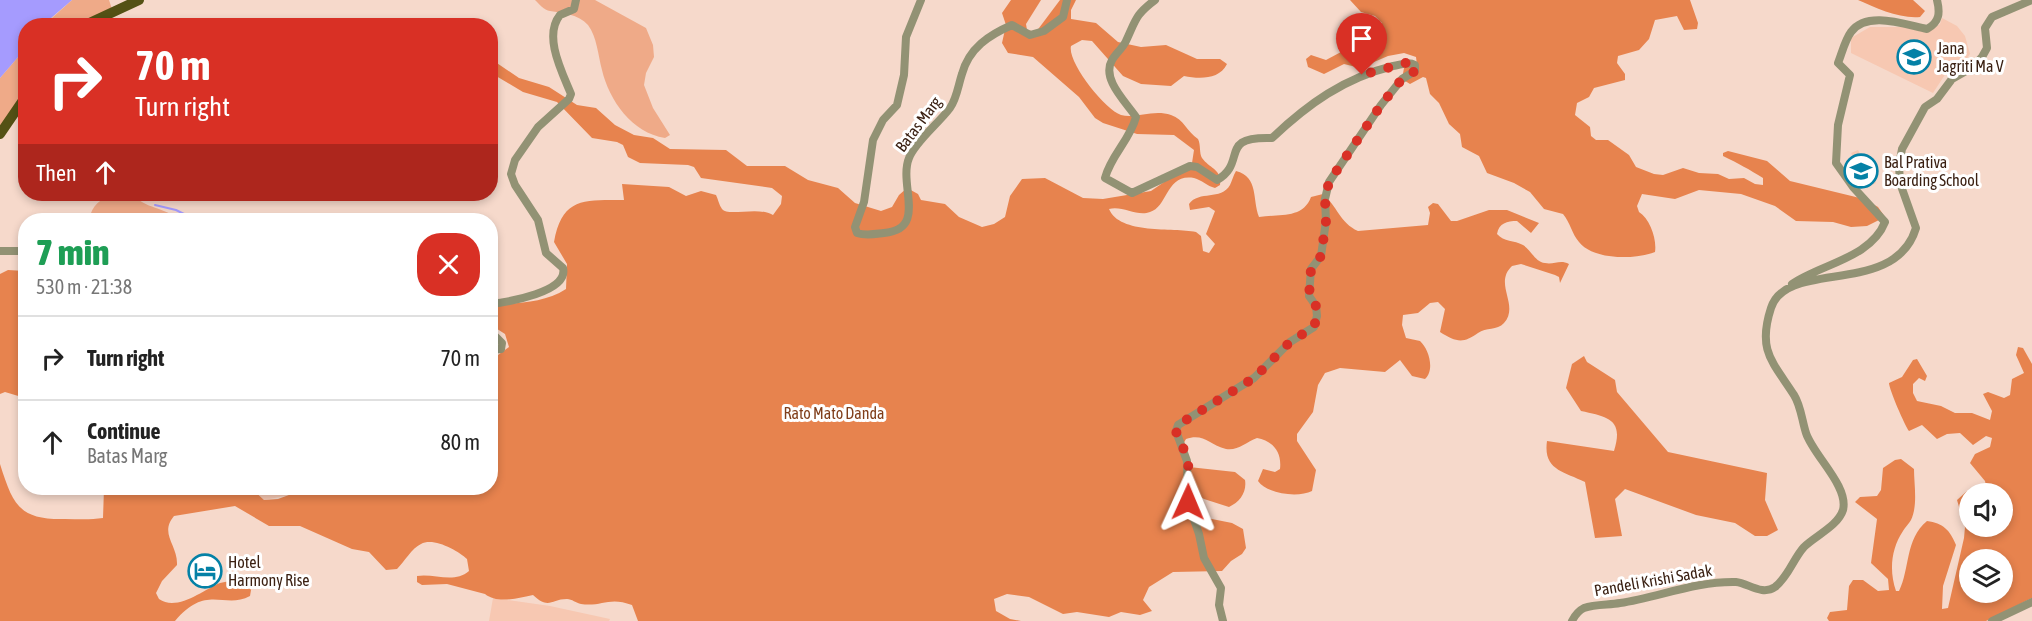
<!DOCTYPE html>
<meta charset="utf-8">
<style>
body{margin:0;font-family:"Asap Condensed",sans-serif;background:#f2f2f2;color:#222;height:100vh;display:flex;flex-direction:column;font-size:22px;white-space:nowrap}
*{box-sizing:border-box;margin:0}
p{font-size:20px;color:#767676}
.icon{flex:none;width:33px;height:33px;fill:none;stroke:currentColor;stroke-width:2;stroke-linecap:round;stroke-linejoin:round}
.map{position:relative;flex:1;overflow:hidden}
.panel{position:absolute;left:18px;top:213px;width:480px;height:282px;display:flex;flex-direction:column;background:#fff;border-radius:24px;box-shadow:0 3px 9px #0003}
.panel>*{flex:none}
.top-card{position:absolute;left:18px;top:18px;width:480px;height:183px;border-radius:24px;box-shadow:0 3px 9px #0003;background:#d93025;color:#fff;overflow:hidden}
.controls{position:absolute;left:1959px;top:483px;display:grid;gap:12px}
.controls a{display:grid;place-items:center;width:54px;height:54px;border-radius:50%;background:#fff;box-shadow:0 3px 9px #0003;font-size:30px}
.pin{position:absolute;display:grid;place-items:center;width:51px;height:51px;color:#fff;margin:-62px -26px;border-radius:50% 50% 50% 0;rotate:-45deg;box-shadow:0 0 6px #0007}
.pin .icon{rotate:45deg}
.me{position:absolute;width:66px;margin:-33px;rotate:1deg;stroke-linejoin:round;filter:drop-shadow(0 0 4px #0008)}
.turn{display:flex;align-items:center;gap:21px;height:126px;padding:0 18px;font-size:27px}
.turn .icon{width:78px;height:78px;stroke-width:2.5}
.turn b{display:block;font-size:42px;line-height:51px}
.then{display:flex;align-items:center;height:57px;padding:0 18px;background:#0003;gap:12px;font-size:22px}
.round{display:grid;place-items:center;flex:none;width:63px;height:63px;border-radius:24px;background:#f2f2f2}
.headline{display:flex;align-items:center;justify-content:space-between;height:102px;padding:0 18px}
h1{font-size:36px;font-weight:800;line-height:45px;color:#1e9e55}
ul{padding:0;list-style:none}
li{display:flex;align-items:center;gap:18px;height:84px;padding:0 18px;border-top:2px solid #e0e0e0}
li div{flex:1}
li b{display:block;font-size:22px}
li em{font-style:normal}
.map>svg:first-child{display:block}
.built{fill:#f7c8b2}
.green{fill:#efaa88}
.forest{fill:#e7834e;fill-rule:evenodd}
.water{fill:#a59bfe}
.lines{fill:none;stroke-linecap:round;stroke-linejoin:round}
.stream{stroke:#a59bfe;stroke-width:2}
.minor{stroke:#929274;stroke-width:8}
.major{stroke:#545115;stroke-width:10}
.route{stroke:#d93025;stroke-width:10;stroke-dasharray:0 18}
.labels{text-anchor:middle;stroke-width:6;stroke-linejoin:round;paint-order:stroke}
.poi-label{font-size:16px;fill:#3a2012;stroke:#fff;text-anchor:start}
.street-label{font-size:16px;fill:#3a2012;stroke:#fff}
.park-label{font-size:16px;fill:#803e1a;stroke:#fff}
</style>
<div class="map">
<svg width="2032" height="621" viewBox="0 0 2032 621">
<rect width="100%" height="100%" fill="#f6d9cb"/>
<path class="built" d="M1942 18 1957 26 1965 36 1970 54 1963 64 1950 67 1933 93 1851 53V38L1870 27H1911L1915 30 1930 31 1940 24Z
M1858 150 1876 183 1868 187 1865 181 1859 183 1846 161 1853 157 1851 153Z
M251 488H299L297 492 290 495 264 500Z
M493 598 550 606 610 619 609 621H489Z"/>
<path class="green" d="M72 0H109L112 9 75 25 43 26Z
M535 0H595L646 28 653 45 654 57 646 73 644 85 653 108 670 135 665 138C632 133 609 100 602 70 598 55 597 37 588 25 578 14 563 13 550 11 544 10 539 4 535 0Z
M25 49V89L0 128V78Z
M114 194H132C145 209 165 207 179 220H89C92 205 100 199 114 194Z"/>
<path class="forest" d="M1011 0H1041L1026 24 1027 30 1036 32 1060 0H1076L1071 10V19L1096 23 1118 42 1141 47 1166 45 1197 59H1220L1227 64C1219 80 1199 79 1184 76L1171 86 1141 84 1123 76 1092 41 1082 40 1071 46C1067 62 1105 110 1121 115 1136 119 1153 109 1171 115 1184 119 1187 132 1198 139 1201 145 1199 153 1202 158 1210 169 1222 169 1220 185L1215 188C1207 186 1202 180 1194 178 1166 173 1168 207 1150 212 1137 217 1122 205 1109 209 1120 235 1173 227 1196 232L1201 236 1203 251 1209 253 1215 244 1206 234 1215 211 1209 207 1190 210 1189 204C1199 190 1221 201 1230 185 1232 181 1233 176 1236 171 1259 177 1252 199 1259 217 1279 214 1303 219 1311 197L1323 194C1337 206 1340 223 1358 231L1428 225 1430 213 1428 207 1433 203 1438 204 1451 221H1457L1489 210H1507L1539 223 1531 233 1517 221C1507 221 1499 223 1497 234 1504 242 1514 240 1523 245 1531 250 1535 262 1545 263 1554 265 1560 259 1569 264L1560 283 1559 277 1555 275 1521 264 1512 266C1493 284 1520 305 1504 323 1497 331 1486 327 1478 333 1463 344 1456 342 1440 332L1445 309 1438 302 1430 303 1418 313 1403 315 1402 325 1406 338 1420 341C1429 349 1435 370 1425 379L1412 376 1400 360 1385 372 1340 368 1325 373 1318 385 1313 412 1297 434V441L1316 470 1312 491C1298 498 1267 494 1258 481L1263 469 1275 472 1280 469C1282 452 1273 441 1257 438 1246 442 1238 451 1226 449 1209 445 1204 433 1186 439L1182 446 1189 467 1235 472 1245 480C1247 492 1240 502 1229 507L1204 499 1188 489 1182 491 1181 498 1207 518 1232 523 1243 529 1246 548 1242 554 1231 561 1222 571 1173 572 1149 587 1143 600 1152 611 1140 615 1121 612 1109 617 1077 612 1063 614 1029 597 1007 594 994 599 996 611 1010 619 1021 621H638L632 605C609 596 602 607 581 604 576 603 572 599 567 599 551 599 549 610 533 595 519 598 497 604 485 594L447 584 422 585 417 582V576C434 573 454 584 469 571L467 559C458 551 434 537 421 544 412 548 404 562 397 569L386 570 369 552 352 549 300 526H269L235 506 174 516C159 534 178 545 177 565L162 581 156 593 159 599C177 612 203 590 220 583 228 581 236 581 244 580L251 590 250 596C224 610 207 583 175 621H0V464C13 505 19 520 65 519 78 519 90 520 103 518L104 488H251L264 500 278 499 297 492 299 488H490L491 355H498L509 347 505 334 491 325V306C516 302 543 304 566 289L567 264 554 242C562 197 584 200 624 200L622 184 669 187 686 196 701 191 716 195C718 199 719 205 722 209 728 217 758 206 773 215L781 204 782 196 772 188 701 178 694 167 688 165 640 163 628 157 623 145 617 142 592 138 557 102 523 92 491 73V59L519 78 549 87 577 105 596 108 615 125 634 135 653 138 670 149 726 150 747 166H785L808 180 838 188 855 203 881 211 892 207 899 195 907 188 918 194 921 200 945 204 959 217 982 227 994 224 1005 217 1010 196 1022 179 1045 178 1083 198 1103 199 1151 191 1192 163 1194 150 1174 135 1137 134 1103 123 1095 118 1079 97 1033 57 1008 53 1002 43 1006 25 1002 13Z
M1350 0H1690L1698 23 1697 29 1684 30 1677 16 1655 20 1649 39 1639 50 1618 56 1617 63 1625 74V80L1594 88 1589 97 1577 103 1575 115 1590 127 1591 136 1596 140H1608L1629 155 1636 167 1654 174 1663 175 1683 168 1699 173 1718 174 1729 179 1744 178 1755 184 1763 185V178C1750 170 1738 163 1723 156V153L1728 151 1767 161 1790 181 1864 199 1878 207 1885 217 1867 226 1851 227 1833 222 1796 221 1775 206 1741 194 1699 190 1675 199 1642 194 1637 206 1639 212C1650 219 1657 239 1655 252 1635 260 1593 260 1579 242 1572 234 1570 222 1563 214L1544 209 1530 192 1514 183 1487 173 1479 156 1462 147 1460 134 1449 124 1439 103 1430 94 1426 78 1423 77 1410 84 1402 79 1404 68 1417 65 1416 57 1404 53 1388 56 1360 68 1344 64 1324 74 1308 67 1306 59 1311 55 1326 60 1341 52 1357 57 1366 52 1374 30 1382 23 1375 16 1361 12Z
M1858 0H1913L1925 11 1920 17C1900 19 1876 8 1858 0Z
M8 270 25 271V398L5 392 0 394V274Z
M2018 347 2023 348 2032 364V598L1986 621H1829L1827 618 1830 612 1847 610 1849 586 1853 580H1863L1878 591 1889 590 1888 579 1871 563 1877 519 1855 502 1860 497 1877 496 1881 490 1883 468 1895 460 1901 459 1914 469C1914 485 1918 505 1911 520 1909 524 1905 527 1903 531 1891 549 1889 571 1896 591H1899C1910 569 1905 539 1927 521 1943 523 1950 530 1956 545L1943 586 1942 609 1948 608 1964 538 1965 527 1957 500 1967 491 1983 492 1987 490 1985 481 1970 463 1975 454 1990 447 1992 438 1986 436 1973 445 1960 433 1947 434 1937 439 1922 425 1909 431C1905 426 1889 389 1889 383L1902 377 1913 360 1917 359 1927 376 1925 381 1919 378 1913 384V393L1917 401 1941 406 1955 413H1972L1990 420 1992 411 1983 394 1988 392 2004 398 2010 395 2012 379 2024 373 2016 355ZM1970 494H2002V526H1970ZM1970 560H2002V592H1970Z
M1584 356 1587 362 1615 380 1617 392 1668 452 1767 473 1765 500 1778 530 1767 536H1755L1735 523 1696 515 1625 489 1615 499 1622 536 1595 538 1585 482C1563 471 1543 470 1547 441L1614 451C1624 419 1608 417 1581 411L1566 388 1572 364Z"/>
<path class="water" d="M0 0H72L43 25 26 26 25 49 0 78Z"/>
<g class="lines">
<path class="stream" d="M155 205 176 210 196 220"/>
<path class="minor" d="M921 0 906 37 904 75 897 105 883 120 873 140 864 202 855 227 857 233C866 236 875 234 884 233 928 229 898 185 909 158 915 142 939 123 950 108 957 98 958 86 962 74 969 48 989 35 1012 25L1030 35 1044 31 1063 17 1067 0
M1155 0C1135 15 1136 20 1126 41 1123 48 1116 53 1112 60 1101 79 1126 102 1136 117 1130 140 1111 155 1105 178L1132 193 1190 166 1197 167 1217 180C1248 162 1217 136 1272 138 1308 104 1344 78 1393 66 1401 65 1408 61 1415 65V71L1402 79 1381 105 1329 182 1325 199 1326 221 1321 256 1311 269 1309 296 1316 306 1317 316 1314 327 1290 342 1254 378 1178 425 1176 431 1187 461 1188 502 1199 534 1204 558 1221 588 1219 605 1223 621
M0 251H26
M1792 284C1821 264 1871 258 1885 222L1853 187 1836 163 1838 125 1850 75 1838 63C1842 53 1845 40 1851 32 1867 10 1906 25 1927 29 1940 22 1940 12 1937 0
M490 304C508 302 569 292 563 268L546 253 538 220 515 185 511 174 515 160 538 127 569 99 571 94C562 72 543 36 560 15L574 9 576 0
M490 331 502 343 501 349 490 350
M1572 621C1575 615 1578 611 1584 608 1595 604 1609 605 1620 603 1659 597 1696 581 1736 582 1748 583 1762 596 1775 587 1789 576 1793 559 1804 547 1815 536 1838 526 1843 510 1849 486 1813 455 1806 433 1802 421 1801 406 1794 395 1773 362 1757 351 1771 308 1787 258 1895 298 1916 228L1900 183 1899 165 1902 149 1925 107 1937 99 1952 79 1973 67 1982 57 1987 48 1985 28 1992 17 2032 0
M1992 621 2032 602"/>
<path class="major" d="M83 26 139 0
M0 134 26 96"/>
</g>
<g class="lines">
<path class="route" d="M1188 502C1188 486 1191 468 1185 452 1181 442 1173 438 1178 425L1254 378 1290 342 1314 327 1317 316 1316 306 1309 296 1311 269 1321 256 1326 221 1325 199 1329 182 1381 105 1402 79 1415 71V65L1409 62 1362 75"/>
</g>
<defs>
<g id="school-ring" transform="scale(1.725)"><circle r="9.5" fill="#fff" stroke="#0481a6" stroke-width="1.5"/><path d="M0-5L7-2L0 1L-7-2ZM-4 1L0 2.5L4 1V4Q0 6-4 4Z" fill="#0481a6"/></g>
<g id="hotel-ring" transform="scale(1.725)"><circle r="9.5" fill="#fff" stroke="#0481a6" stroke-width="1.5"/><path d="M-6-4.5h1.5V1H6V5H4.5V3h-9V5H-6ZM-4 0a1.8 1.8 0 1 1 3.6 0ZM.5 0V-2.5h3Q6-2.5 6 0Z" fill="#0481a6"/></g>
</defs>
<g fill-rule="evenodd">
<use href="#school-ring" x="1914" y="57"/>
<use href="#school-ring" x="1861" y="171"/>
<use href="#hotel-ring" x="205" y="571"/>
</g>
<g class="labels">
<g class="poi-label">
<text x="1937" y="54">Jana<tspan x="1937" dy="18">Jagriti Ma V</tspan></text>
<text x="1884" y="168">Bal Prativa<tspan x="1884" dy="18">Boarding School</tspan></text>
<text x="228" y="568">Hotel<tspan x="228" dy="18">Harmony Rise</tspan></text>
</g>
<g class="street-label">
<text transform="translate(918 124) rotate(-53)" y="6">Batas Marg</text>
<text transform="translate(1653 580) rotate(-10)" y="6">Pandeli Krishi Sadak</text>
</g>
<g class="park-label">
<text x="834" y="419">Rato Mato Danda</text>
</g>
</g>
</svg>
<div class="controls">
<a><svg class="icon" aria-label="sound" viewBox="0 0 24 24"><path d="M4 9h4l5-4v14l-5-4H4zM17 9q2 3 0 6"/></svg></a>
<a><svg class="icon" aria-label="layers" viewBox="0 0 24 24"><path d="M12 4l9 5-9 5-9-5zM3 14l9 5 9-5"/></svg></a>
</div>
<div class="pin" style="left:1362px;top:75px;background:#d93025"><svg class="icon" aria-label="arrive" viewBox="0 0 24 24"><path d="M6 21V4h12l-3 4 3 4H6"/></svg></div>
<svg class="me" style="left:1188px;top:502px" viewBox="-20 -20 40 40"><path d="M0-17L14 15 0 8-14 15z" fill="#d93025" stroke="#fff" stroke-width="4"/></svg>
<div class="top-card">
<div class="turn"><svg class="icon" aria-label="right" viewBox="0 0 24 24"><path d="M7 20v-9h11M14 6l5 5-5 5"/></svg><div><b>70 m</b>Turn right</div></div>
<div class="then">Then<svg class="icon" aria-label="ahead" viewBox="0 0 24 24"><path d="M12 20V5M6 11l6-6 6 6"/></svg></div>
</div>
<section class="panel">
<div class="headline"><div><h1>7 min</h1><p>530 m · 21:38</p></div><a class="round" style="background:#d93025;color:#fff"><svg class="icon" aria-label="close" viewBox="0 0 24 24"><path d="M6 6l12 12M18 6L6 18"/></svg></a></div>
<ul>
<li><svg class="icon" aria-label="right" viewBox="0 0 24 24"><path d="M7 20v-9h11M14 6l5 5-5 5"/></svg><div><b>Turn right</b></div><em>70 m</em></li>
<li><svg class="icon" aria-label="ahead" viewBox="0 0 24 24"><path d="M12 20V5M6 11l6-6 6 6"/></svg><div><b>Continue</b><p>Batas Marg</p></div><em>80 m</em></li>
</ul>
</section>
</div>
